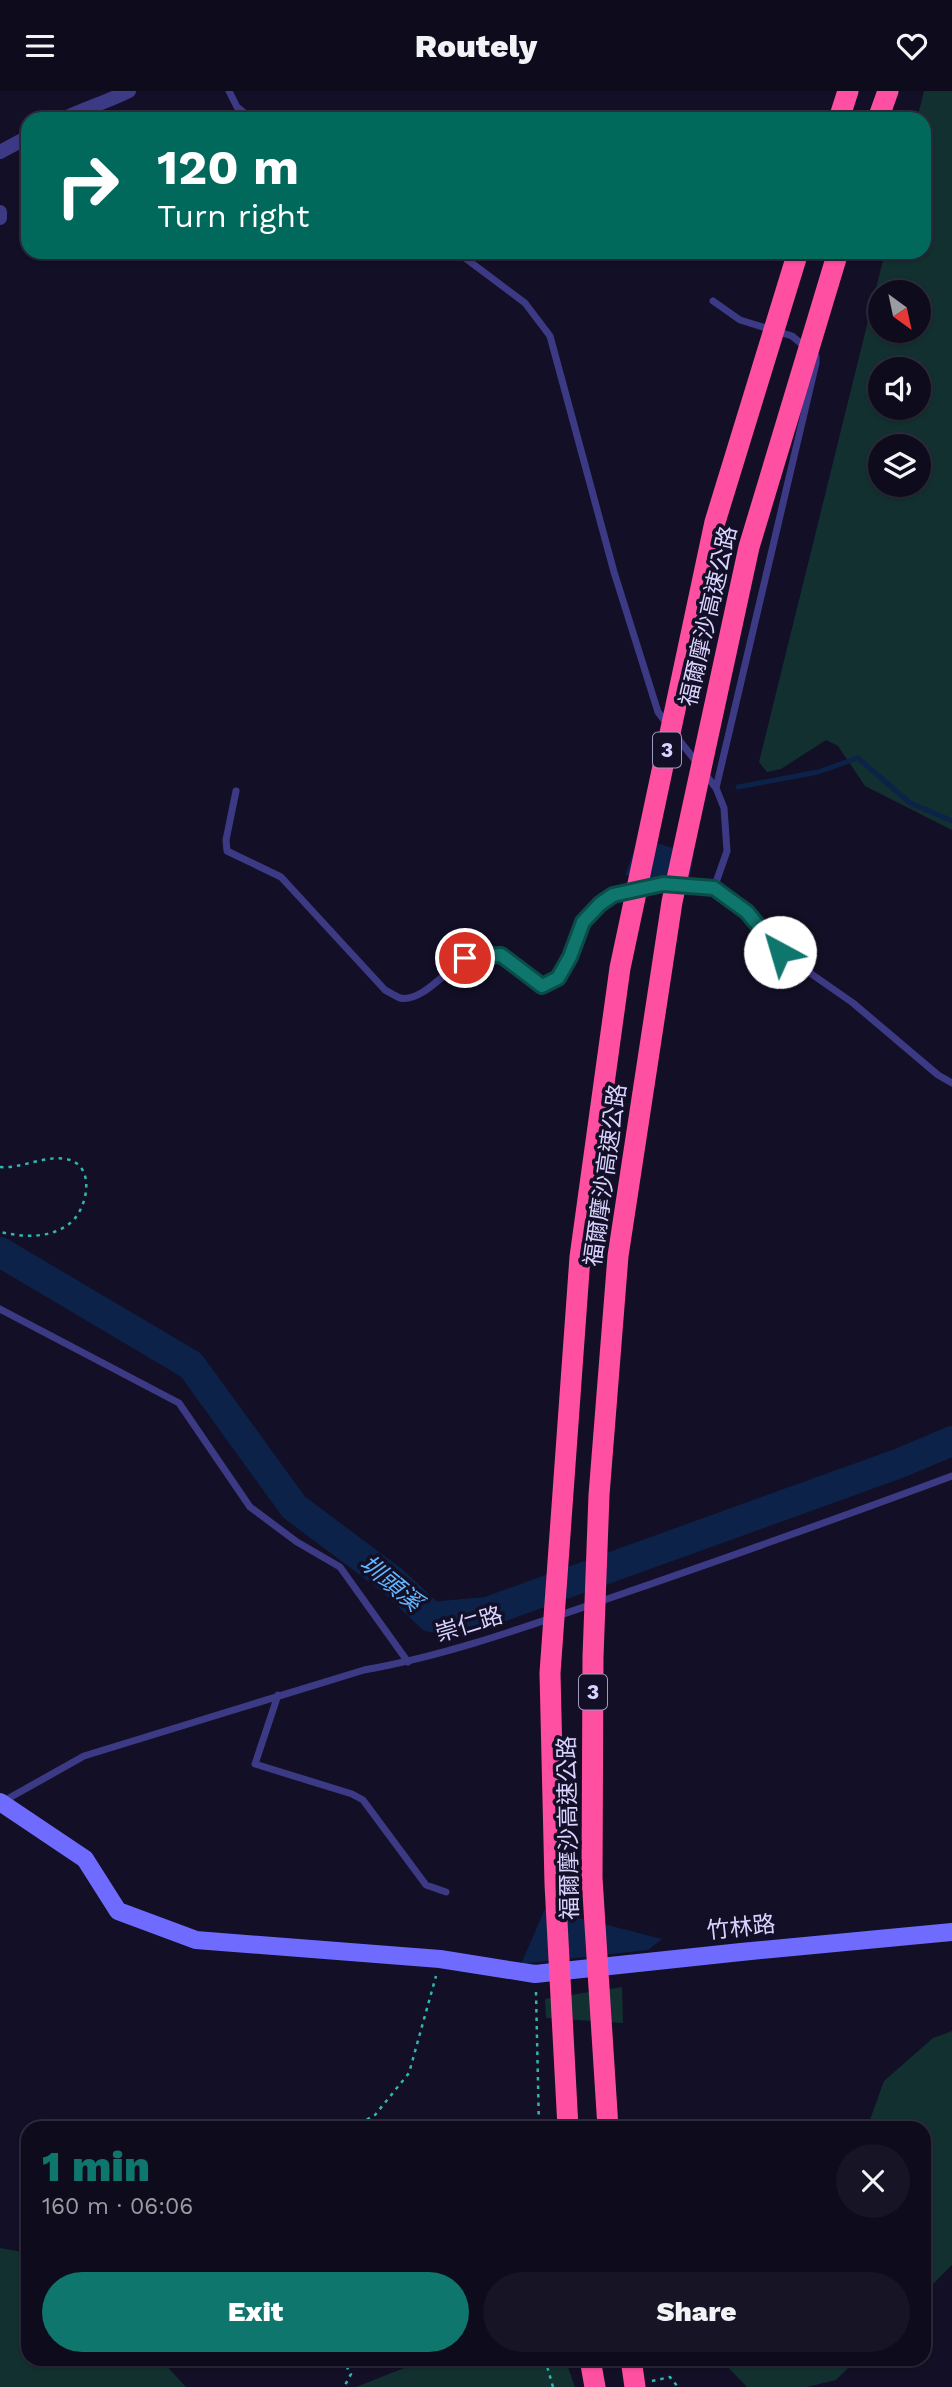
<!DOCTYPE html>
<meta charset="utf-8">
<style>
body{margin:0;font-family:"Work Sans","Noto Sans TC",sans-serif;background:#171425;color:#f1f3f6;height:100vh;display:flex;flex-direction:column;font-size:26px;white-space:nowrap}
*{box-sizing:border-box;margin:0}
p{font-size:23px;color:#9b9ba3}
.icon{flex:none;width:38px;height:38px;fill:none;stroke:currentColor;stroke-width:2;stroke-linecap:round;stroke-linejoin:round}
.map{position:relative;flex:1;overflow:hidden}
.details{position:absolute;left:21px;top:2030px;width:910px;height:245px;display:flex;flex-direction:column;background:#0e0b1c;border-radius:21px;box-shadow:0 2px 5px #0004,0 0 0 2px #2e2b3b}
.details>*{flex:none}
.guide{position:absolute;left:21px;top:21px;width:910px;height:147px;border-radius:21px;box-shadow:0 2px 5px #0004,0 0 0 2px #2e2b3b;background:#00695c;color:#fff;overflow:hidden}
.needle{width:46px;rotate:147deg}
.tools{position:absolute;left:868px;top:189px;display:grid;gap:14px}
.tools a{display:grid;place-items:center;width:63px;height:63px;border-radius:50%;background:#0e0b1c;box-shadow:0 2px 5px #0004,0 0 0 2px #2e2b3b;font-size:35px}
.pin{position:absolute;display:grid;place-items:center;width:60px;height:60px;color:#fff;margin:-30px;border:4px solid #fff;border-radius:50%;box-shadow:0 2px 7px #0007}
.me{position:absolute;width:77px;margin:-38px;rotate:321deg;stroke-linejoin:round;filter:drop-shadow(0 0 5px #0008)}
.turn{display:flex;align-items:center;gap:24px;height:147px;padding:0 21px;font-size:32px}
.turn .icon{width:91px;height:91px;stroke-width:2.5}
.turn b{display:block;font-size:49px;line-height:60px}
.round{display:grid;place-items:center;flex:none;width:74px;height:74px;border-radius:37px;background:#171425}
.summary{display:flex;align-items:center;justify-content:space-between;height:119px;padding:0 21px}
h1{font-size:42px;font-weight:800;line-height:52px;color:#0f766e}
.button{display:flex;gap:14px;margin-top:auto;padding:14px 21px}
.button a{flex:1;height:80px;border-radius:42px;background:#0f766e;color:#fff;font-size:28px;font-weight:800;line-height:80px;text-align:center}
.button a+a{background:#171425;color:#f1f3f6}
header{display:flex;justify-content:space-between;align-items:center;height:91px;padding:0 21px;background:#0e0b1c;font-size:32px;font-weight:800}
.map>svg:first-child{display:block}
.green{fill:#12302f;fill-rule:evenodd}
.water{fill:#0c2248}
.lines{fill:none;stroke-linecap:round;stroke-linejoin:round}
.stream{stroke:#0c2248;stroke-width:5}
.river{stroke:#0c2248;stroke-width:30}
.path{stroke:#2fb8b0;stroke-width:2.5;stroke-dasharray:3.5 5;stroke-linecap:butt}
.lane{stroke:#3d3a85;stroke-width:7}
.street{stroke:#3d3a85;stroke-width:14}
.secondary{stroke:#6f6bff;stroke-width:18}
.highway{stroke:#ff4fa3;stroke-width:21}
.highway-bridge{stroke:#ff4fa3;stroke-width:21}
.route-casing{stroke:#0a4d48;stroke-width:18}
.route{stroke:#0f766e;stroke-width:12}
.labels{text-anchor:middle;stroke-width:7;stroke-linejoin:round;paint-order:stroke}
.shield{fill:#130f26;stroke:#9e99be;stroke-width:2}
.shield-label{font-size:21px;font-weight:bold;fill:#d9d4ff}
.street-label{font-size:23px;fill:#d9d4ff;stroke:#130f26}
.water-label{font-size:24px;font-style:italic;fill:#62b6ff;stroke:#130f26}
</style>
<header><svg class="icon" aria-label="menu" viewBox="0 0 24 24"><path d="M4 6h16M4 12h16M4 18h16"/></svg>Routely<svg class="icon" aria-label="heart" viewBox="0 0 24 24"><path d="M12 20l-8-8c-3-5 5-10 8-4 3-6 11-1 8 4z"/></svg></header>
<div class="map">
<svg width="952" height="2296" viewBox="0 0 952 2296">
<rect width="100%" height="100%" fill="#130f26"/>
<path class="green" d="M924 0H952V739L865 695 838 655 826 649 781 678 767 681 759 671 885 161H924V28H917ZM880 201H919V240H880ZM919 278V317H880V278ZM880 355H919V394H880Z
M622 1896 623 1932 546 1927 545 1908Z
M952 1940V2174L924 2202V2037H867L884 1990 933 1947Z
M0 2157 28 2162V2268H160L186 2296H0Z
M427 2268H565L575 2296H356Z
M720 2268H857L836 2289 807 2296H747Z"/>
<path class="water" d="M639 747 694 763 688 797 625 784Z
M545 1818 662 1848 648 1859 521 1873Z"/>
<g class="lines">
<path class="stream" d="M738 696 818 681 858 667 910 712 952 730"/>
<path class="river" d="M0 1161 191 1274 294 1416 393 1490 431 1526 487 1521 900 1372 952 1350"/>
<path class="path" d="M0 1076C23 1078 48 1062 70 1069 97 1078 86 1121 69 1133 49 1148 23 1146 0 1141
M536 1901 539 2037
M352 2037 375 2024 409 1982 436 1885
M342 2268 351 2283 344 2296
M545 2268 553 2296
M652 2290 670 2286 678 2296"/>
<path class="lane" d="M229 0 237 16 252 28
M457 161 525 212 550 245 614 481 658 621 668 634
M713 210 740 229 792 245 816 265V272L716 697
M675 644 698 673
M705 683 716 697 724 717 727 760 714 797
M236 700 226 749 227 760 281 786 385 899C389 901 395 905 400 907 423 912 449 875 469 866 480 862 490 865 501 864L542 895 558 887 570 866 583 830 600 812 613 804 663 793 714 797 747 820 780 861 853 912 938 984 952 992
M0 1218 179 1312 250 1416 297 1451 340 1476 408 1571
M278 1604 255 1673 352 1703 363 1709 426 1794 446 1801
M2 1711 84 1665 364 1579C449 1564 531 1534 613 1506 726 1467 839 1427 952 1385"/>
<path class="street" d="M63 28C85 17 107 11 129 0
M0 61 28 46
M0 121V127"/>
<path class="secondary" d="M0 1711 85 1768 118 1820 196 1849 440 1868 535 1883 741 1861 952 1841"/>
<path class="highway" d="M839 28 848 0
M878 28 888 0
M590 2268 595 2296"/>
<path class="highway-bridge" d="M568 2037 555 1793 550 1582 580 1166 620 877 715 431 798 161
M608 2037 592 1787 593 1566 599 1404 618 1165 672 811 749 456 838 161
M631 2268 635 2296"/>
</g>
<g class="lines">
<g class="route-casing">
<path id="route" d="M465 867C478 863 488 865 501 864L542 895 558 887 570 866 583 831 600 813 613 804 663 793 714 797 747 821 780 861"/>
</g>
<use href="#route" class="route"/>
</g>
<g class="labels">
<g class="shield">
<rect x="653" y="641.5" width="28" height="35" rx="5"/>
<rect x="579" y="1583.5" width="28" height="35" rx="5"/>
</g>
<g class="shield-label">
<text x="667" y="666">3</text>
<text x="593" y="1608">3</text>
</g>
<g class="street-label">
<text transform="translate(708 525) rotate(-77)" y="8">福爾摩沙高速公路</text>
<text transform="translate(605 1084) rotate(-82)" y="8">福爾摩沙高速公路</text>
<text transform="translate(469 1533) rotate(-17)" y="8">崇仁路</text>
<text transform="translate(568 1737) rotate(-91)" y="8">福爾摩沙高速公路</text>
<text transform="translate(741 1836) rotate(-6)" y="8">竹林路</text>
</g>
<g class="water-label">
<text transform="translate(391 1492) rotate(40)" y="8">圳頭溪</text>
</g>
</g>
</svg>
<div class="tools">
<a><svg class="needle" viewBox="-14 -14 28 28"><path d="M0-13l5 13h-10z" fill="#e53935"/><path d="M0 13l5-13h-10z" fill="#9b9ba3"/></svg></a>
<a><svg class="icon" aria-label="sound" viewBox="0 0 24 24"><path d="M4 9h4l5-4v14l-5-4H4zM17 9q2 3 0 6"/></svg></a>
<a><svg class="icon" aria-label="layers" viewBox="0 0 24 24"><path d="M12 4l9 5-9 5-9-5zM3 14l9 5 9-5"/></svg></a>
</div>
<div class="pin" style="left:465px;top:867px;background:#d93025"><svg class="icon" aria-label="arrive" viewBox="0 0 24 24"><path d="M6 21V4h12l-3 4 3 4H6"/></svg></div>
<svg class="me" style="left:780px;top:861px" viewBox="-20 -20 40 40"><circle r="19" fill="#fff"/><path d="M0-13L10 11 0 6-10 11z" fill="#0f766e"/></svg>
<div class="guide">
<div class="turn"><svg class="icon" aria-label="right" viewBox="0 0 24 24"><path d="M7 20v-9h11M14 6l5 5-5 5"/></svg><div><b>120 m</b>Turn right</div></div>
</div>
<section class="details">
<div class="summary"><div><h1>1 min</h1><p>160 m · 06:06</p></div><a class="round"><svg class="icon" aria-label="close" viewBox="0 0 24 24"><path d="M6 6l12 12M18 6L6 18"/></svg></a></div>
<div class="button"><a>Exit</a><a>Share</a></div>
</section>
</div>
